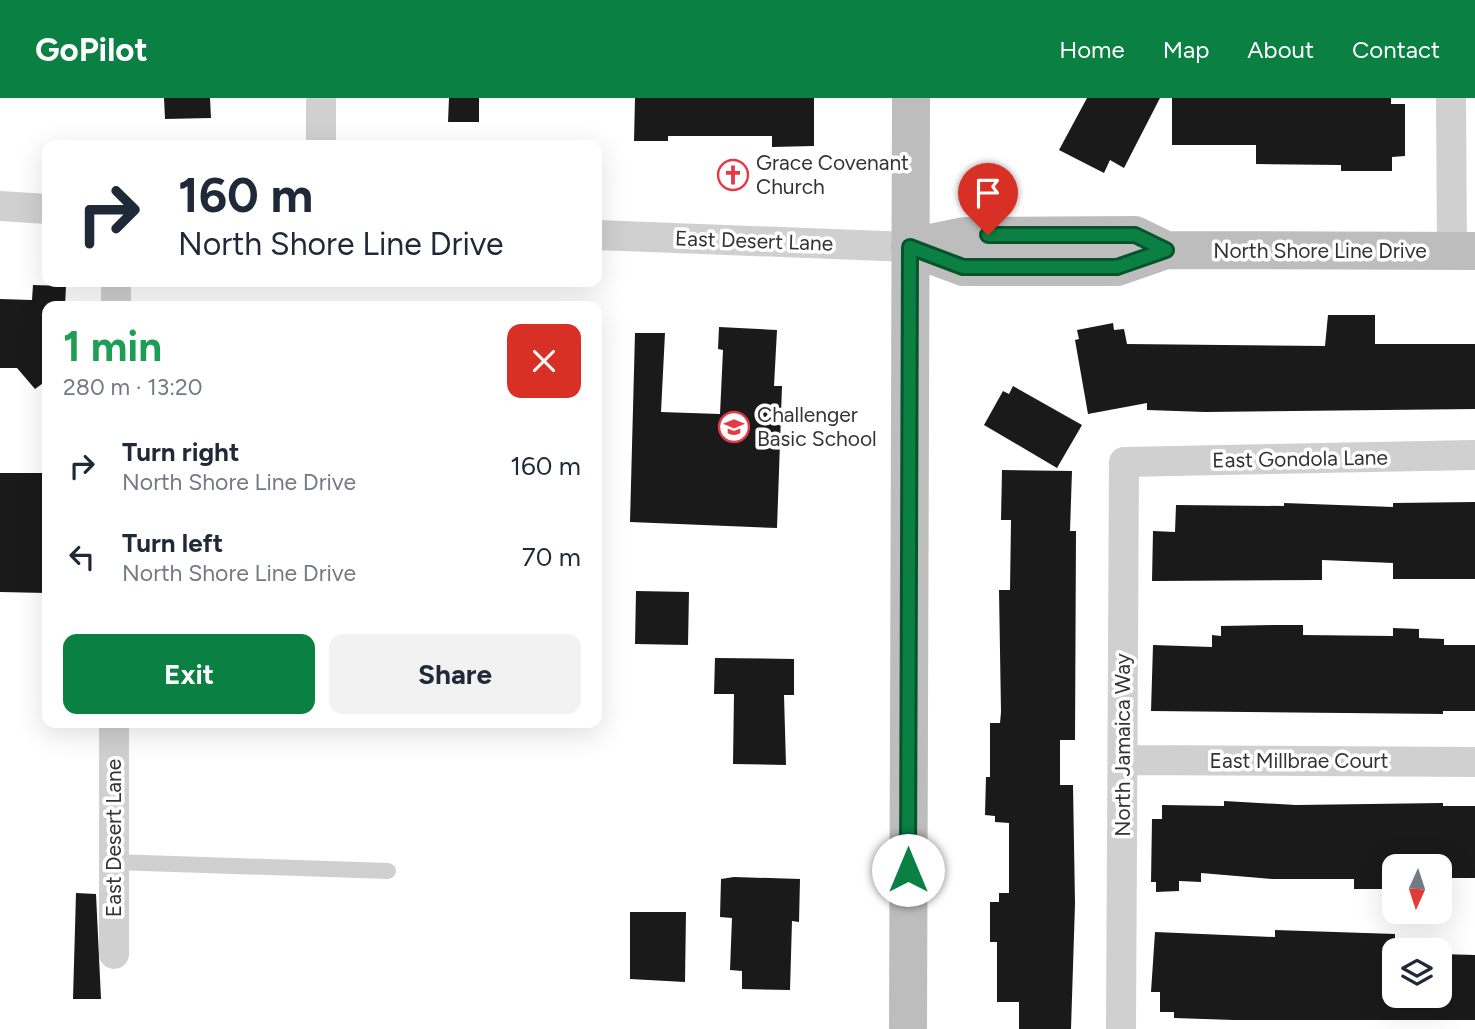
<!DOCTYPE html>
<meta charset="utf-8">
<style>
body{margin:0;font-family:Figtree,sans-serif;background:#f2f2f3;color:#1f2937;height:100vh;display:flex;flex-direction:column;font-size:26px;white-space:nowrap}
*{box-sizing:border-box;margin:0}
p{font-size:23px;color:#747a83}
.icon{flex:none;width:38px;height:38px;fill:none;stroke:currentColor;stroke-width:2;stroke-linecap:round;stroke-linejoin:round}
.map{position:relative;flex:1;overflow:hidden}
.panel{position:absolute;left:42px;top:203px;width:560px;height:427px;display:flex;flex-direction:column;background:#fff;border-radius:14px;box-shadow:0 7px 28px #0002}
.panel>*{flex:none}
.hud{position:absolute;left:42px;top:42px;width:560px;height:147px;border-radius:14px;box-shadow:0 7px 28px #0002;background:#fff;color:#1f2937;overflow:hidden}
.needle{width:46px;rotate:183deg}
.fabs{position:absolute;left:1382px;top:756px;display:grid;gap:14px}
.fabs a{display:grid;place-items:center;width:70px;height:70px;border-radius:14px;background:#fff;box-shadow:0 7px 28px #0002;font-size:35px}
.pin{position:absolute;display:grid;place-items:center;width:60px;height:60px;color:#fff;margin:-72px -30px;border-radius:50% 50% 50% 0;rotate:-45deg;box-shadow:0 0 7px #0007}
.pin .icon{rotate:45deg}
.me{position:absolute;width:77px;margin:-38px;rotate:0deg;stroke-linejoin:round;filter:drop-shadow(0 0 5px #0008)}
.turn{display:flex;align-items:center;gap:24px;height:147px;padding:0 21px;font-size:32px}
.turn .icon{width:91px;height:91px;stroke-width:2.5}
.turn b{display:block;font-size:49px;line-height:60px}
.round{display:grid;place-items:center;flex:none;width:74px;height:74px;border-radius:14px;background:#f2f2f3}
.summary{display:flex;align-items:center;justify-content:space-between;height:119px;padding:0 21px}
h1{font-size:42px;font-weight:700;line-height:52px;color:#1e9e55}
.action{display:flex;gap:14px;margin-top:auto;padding:14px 21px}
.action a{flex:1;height:80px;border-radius:14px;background:#0b8043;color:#fff;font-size:28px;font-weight:700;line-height:80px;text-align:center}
.action a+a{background:#f2f2f3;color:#1f2937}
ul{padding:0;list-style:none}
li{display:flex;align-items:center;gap:21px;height:91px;padding:0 21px}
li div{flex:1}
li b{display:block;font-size:26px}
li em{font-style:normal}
header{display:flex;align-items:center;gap:42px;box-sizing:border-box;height:98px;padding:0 35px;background:#0b8043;color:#fff}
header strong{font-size:33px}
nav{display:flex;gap:38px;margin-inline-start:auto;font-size:24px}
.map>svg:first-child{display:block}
.building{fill:#1a1a1a}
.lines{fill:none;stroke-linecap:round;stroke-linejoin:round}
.lane{stroke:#d0d0d0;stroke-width:16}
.street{stroke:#d0d0d0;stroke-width:30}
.secondary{stroke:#bdbdbd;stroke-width:38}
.route-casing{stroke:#07532c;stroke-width:18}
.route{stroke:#0b8043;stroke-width:12}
.labels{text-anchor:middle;stroke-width:7;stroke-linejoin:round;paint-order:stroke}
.poi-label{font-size:21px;fill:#333;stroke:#fff;text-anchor:start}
.street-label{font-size:21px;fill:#333;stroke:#fff}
</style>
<header>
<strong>GoPilot</strong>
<nav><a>Home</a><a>Map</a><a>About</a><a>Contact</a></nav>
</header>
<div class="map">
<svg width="1475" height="931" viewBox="0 0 1475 931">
<rect width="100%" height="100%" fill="#fff"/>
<path class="building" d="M164 0H210L211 20 165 21Z
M449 0H479V24H448Z
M635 0H814V48L772 49V38H668V43H634Z
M1087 0H1160L1124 70 1110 62 1104 75 1059 52Z
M1172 0H1391V6H1405V58L1392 59V73H1341V67L1256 66V47H1172Z
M33 187 66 188 65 208H47V276L46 283 35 291 17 270H0V201L32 202Z
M1328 217H1375V246H1475V311L1205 314 1147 312V305L1088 316 1075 242 1079 241 1077 232 1113 225 1114 232 1124 231 1127 246 1325 248Z
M719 229 777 232 774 288H782L777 430 630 424 635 235H665L661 314 720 316 723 252 718 251Z
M1013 288 1082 327 1057 370 984 327 1003 293 1009 296Z
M1002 372 1072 373 1070 433H1076L1075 642H1060V687H1073L1075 806 1071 931H1019V904H997V844H990V804H999V795H1009V725L995 724V718L985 717 986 679H990V625H1000L1001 614 999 492H1010L1011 422H1001Z
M0 375H47V495L0 494Z
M1475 404V481H1393V465L1322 462V482L1152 483 1153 433 1175 434 1176 407 1284 408V405L1393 409V405Z
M636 493 689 494 688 547 635 546Z
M1274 527H1303V537L1393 538V530L1419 531V540L1444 541V547H1475V613H1443V616L1151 613 1153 547 1212 549V537L1221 538V528Z
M715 560 794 561V597H784L786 667 733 666 734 596H714Z
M1224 703 1296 707 1443 705V708H1475V780H1440V768H1395V780L1382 779V791H1354V781H1272L1201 775V784L1179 783V793L1156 794V784H1151L1152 721H1162V707L1224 708Z
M734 779 800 781 799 824 792 823 790 892 742 891V873L730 872 732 820 720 819 721 781Z
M76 795 96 796 101 901H73Z
M630 814H686L685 884 630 881Z
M1275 832 1395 836V898H1440V856L1475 857V922H1234L1174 920V914H1160V894H1151L1155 834 1275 839Z"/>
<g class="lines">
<path class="lane" d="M114 764 388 773"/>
<path class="street" d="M1451 0 1452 153
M321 47V0
M0 108 47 111
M597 137 910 149
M116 208V184
M1123 662 1475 664
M114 856V625
M1121 931 1124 364 1475 357"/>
<path class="secondary" d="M910 149 963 169H1117L1166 152 1475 153
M910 149 964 138 1135 137 1166 152
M908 931 911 0"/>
</g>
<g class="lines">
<g class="route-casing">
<path id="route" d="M908 772 910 149 963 169H1117L1166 152 1135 137H988"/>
</g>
<use href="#route" class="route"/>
</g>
<defs>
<g id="church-ring" transform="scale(1.575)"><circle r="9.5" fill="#fff" stroke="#e63946" stroke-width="1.5"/><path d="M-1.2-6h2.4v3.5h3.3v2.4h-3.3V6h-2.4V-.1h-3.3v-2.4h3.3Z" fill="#e63946"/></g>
<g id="school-ring" transform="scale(1.575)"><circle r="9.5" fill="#fff" stroke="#e63946" stroke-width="1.5"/><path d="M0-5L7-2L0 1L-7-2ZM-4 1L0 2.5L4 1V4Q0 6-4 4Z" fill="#e63946"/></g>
</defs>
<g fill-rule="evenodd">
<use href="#church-ring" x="733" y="77"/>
<use href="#school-ring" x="734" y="329"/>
</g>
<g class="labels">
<g class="poi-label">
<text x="756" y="72">Grace Covenant<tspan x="756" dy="24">Church</tspan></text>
<text x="757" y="324">Challenger<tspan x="757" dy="24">Basic School</tspan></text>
</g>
<g class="street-label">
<text transform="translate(754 143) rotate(2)" y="7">East Desert Lane</text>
<text x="1320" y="160">North Shore Line Drive</text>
<text transform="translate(1300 361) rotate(-1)" y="7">East Gondola Lane</text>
<text transform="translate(1123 647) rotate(-90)" y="7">North Jamaica Way</text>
<text x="1299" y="670">East Millbrae Court</text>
<text transform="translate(114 740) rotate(-90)" y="7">East Desert Lane</text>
</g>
</g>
</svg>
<div class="fabs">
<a><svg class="needle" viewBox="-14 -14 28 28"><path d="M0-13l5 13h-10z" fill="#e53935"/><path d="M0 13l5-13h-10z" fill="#747a83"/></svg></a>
<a><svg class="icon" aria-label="layers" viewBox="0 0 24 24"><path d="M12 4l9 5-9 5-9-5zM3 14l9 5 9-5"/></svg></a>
</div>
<div class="pin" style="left:988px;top:137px;background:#d93025"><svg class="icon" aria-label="arrive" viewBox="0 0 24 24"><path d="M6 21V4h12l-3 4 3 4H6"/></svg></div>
<svg class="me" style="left:908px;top:772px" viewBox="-20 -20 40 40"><circle r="19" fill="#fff"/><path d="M0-13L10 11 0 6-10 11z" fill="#0b8043"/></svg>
<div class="hud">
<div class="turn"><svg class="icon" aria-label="right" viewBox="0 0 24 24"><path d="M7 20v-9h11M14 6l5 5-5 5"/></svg><div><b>160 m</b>North Shore Line Drive</div></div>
</div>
<section class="panel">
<div class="summary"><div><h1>1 min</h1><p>280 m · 13:20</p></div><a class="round" style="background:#d93025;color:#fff"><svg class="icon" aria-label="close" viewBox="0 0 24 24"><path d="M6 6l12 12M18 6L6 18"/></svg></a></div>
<ul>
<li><svg class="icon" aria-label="right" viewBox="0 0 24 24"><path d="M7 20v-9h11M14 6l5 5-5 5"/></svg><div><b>Turn right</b><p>North Shore Line Drive</p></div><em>160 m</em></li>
<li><svg class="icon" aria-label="left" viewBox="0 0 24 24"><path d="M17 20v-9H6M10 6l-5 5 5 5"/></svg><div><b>Turn left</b><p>North Shore Line Drive</p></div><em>70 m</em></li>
</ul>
<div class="action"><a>Exit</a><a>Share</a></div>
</section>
</div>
